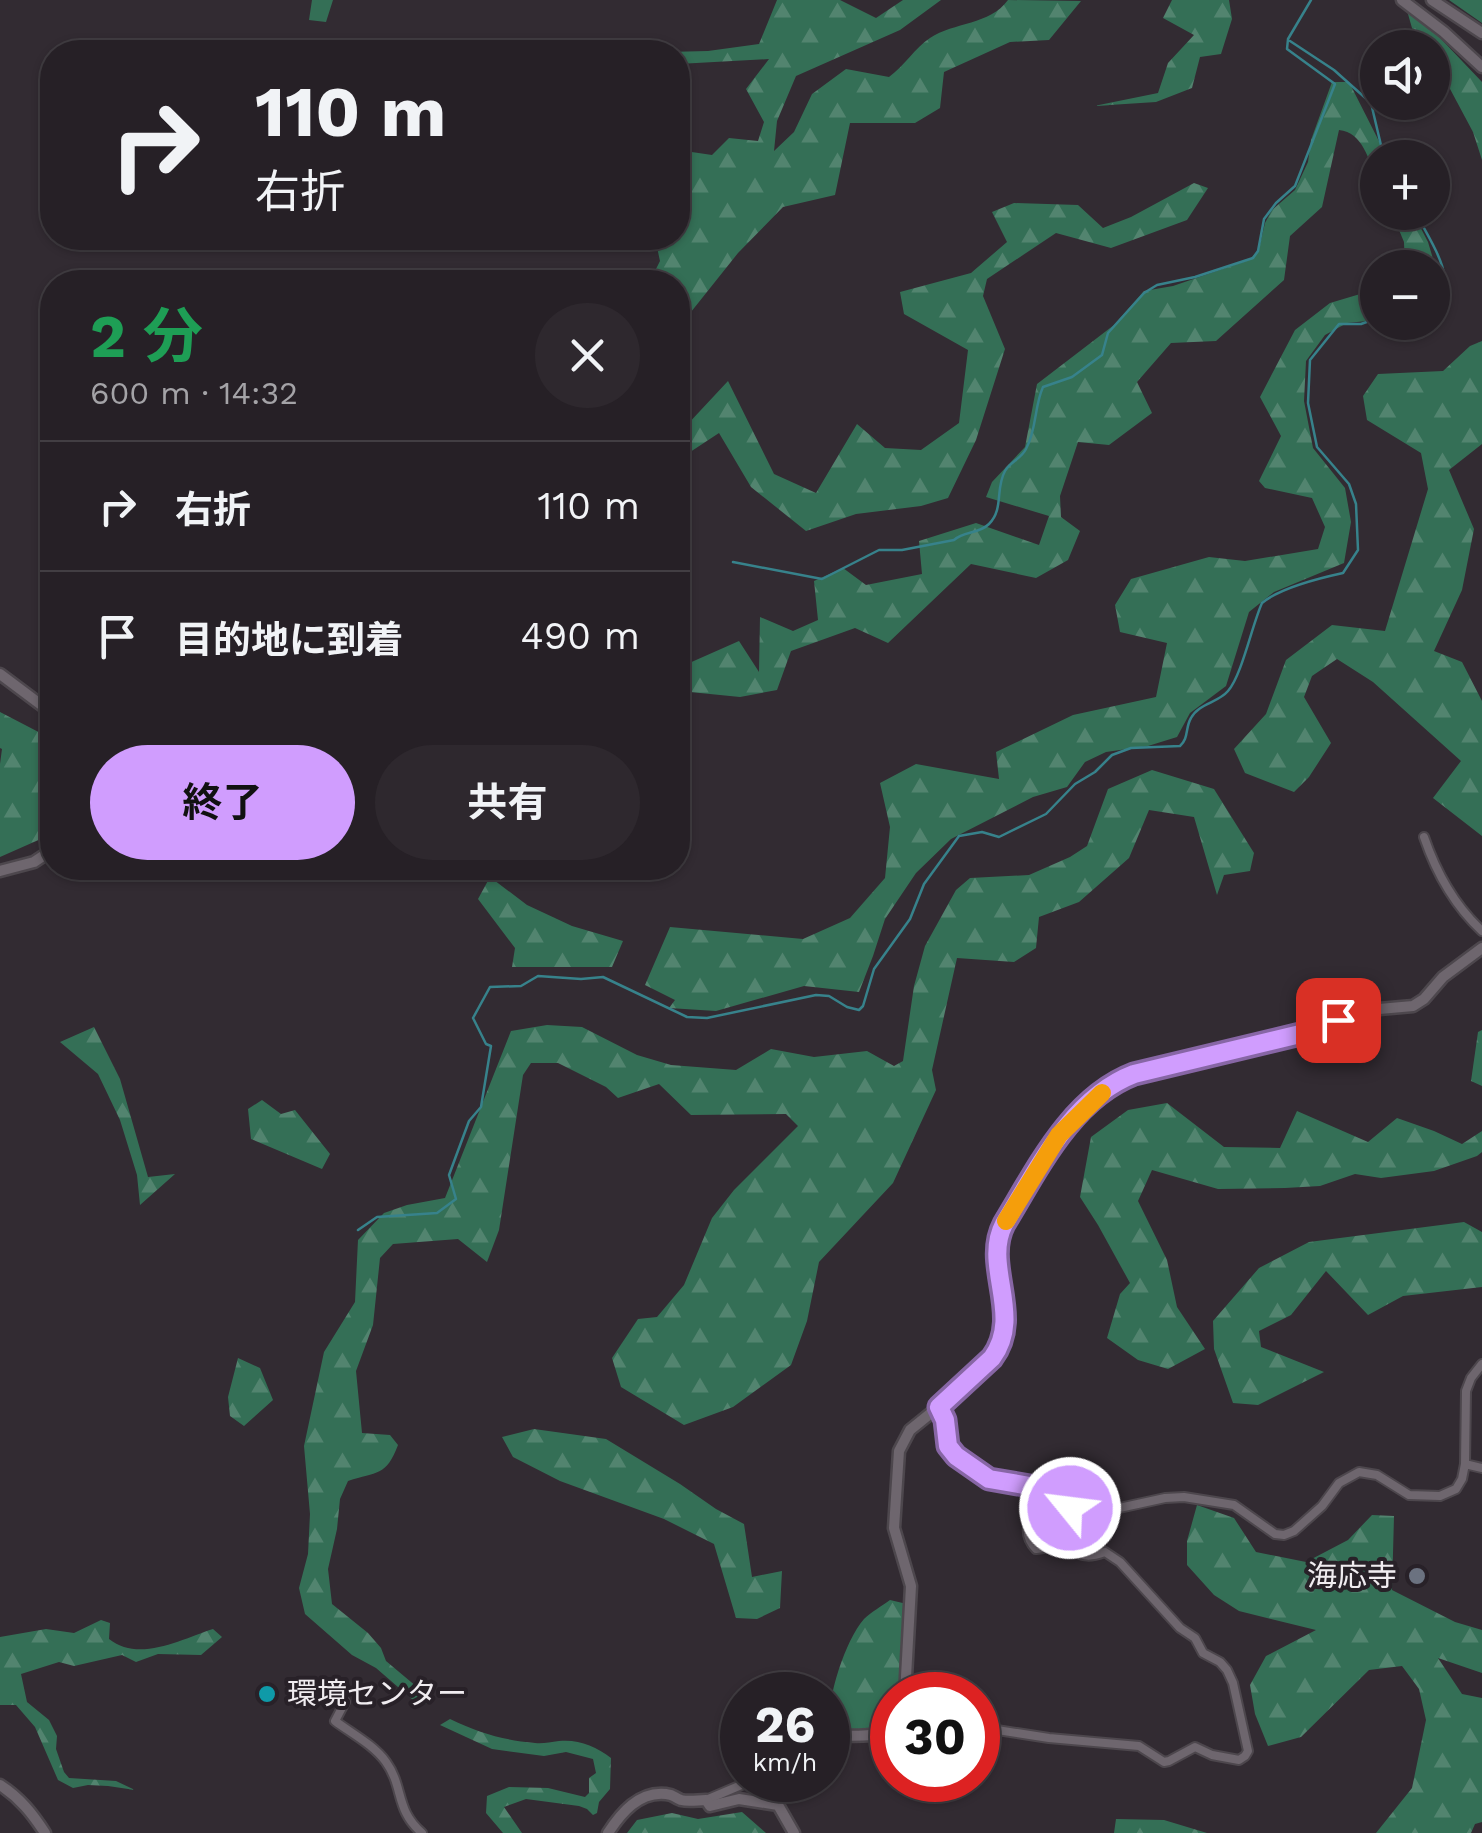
<!DOCTYPE html>
<html lang="ja">
<meta charset="utf-8">
<style>
body{margin:0;font-family:"Work Sans","Noto Sans JP",sans-serif;background:#2e282e;color:#f1f3f6;height:100vh;display:flex;flex-direction:column;font-size:38px;white-space:nowrap}
*{box-sizing:border-box;margin:0}
p{font-size:32px;color:#a4a3a7}
.icon{flex:none;width:55px;height:55px;fill:none;stroke:currentColor;stroke-width:2;stroke-linecap:round;stroke-linejoin:round}
.map{position:relative;flex:1;overflow:hidden}
.details{position:absolute;left:40px;top:270px;width:650px;height:610px;display:flex;flex-direction:column;background:#262026;border-radius:40px;box-shadow:0 2px 8px #0004,0 0 0 2px #423e43}
.details>*{flex:none}
.hud{position:absolute;left:40px;top:40px;width:650px;height:210px;border-radius:40px;box-shadow:0 2px 8px #0004,0 0 0 2px #423e43;background:#262026;color:#f1f3f6;overflow:hidden}
.tools{position:absolute;left:1360px;top:30px;display:grid;gap:20px}
.tools a{display:grid;place-items:center;width:90px;height:90px;border-radius:50%;background:#262026;box-shadow:0 2px 8px #0004,0 0 0 2px #423e43;font-size:50px}
.speed{position:absolute;left:720px;top:1672px;display:flex;gap:20px;font-size:50px;font-weight:700;text-align:center}
.speed>*{display:grid;place-content:center;width:130px;height:130px;border-radius:50%;background:#262026;box-shadow:0 2px 8px #0004,0 0 0 2px #423e43;line-height:1}
.speed small{font-size:25px;font-weight:400}
.speed .limit{border:15px solid #d22;background:#fff;color:#111}
.pin{position:absolute;display:grid;place-items:center;width:85px;height:85px;color:#fff;margin:-42px;border-radius:20px;box-shadow:0 5px 15px #0006}
.me{position:absolute;width:110px;margin:-55px;rotate:299deg;stroke-linejoin:round;filter:drop-shadow(0 0 8px #0008)}
.turn{display:flex;align-items:center;gap:35px;height:210px;padding:0 50px;font-size:45px}
.turn .icon{width:130px;height:130px;stroke-width:2.5}
.turn b{display:block;font-size:70px;line-height:85px}
.round{display:grid;place-items:center;flex:none;width:105px;height:105px;border-radius:52px;background:#2e282e}
.overview{display:flex;align-items:center;justify-content:space-between;height:170px;padding:0 50px}
h1{font-size:60px;font-weight:700;line-height:75px;color:#1e9e55}
.action{display:flex;gap:20px;margin-top:auto;padding:20px 50px}
.action a{flex:1;height:115px;border-radius:60px;background:#d09dfe;color:#111;font-size:40px;font-weight:700;line-height:115px;text-align:center}
.action a+a{background:#2e282e;color:#f1f3f6}
ul{padding:0;list-style:none}
li{display:flex;align-items:center;gap:30px;height:130px;padding:0 50px;border-top:2px solid #423e43}
li div{flex:1}
li b{display:block;font-size:38px}
li em{font-style:normal}
.map>svg:first-child{display:block}
.forest{fill:url(#forest-firs)}
.lines{fill:none;stroke-linecap:round;stroke-linejoin:round}
.stream{stroke:#37828b;stroke-width:2.5}
.street-casing{stroke:#4d474d;stroke-width:12}
.secondary-casing{stroke:#4d474d;stroke-width:15}
.street{stroke:#6e666e;stroke-width:8}
.secondary{stroke:#6e666e;stroke-width:10}
.route-casing{stroke:#8766a5;stroke-width:25}
.route{stroke:#d09dfe;stroke-width:18}
.slow{stroke:#f59e0b;stroke-width:18}
.worship-dot{fill:#6b7280;stroke:#282128;stroke-width:4}
.culture-dot{fill:#0f9aa8;stroke:#282128;stroke-width:4}
.labels{text-anchor:middle;stroke-width:8;stroke-linejoin:round;paint-order:stroke}
.poi-label{font-size:30px;fill:#f0ecf0;stroke:#282128;text-anchor:end}
</style>
<div class="map">
<svg width="1482" height="1833" viewBox="0 0 1482 1833">
<defs>
<pattern id="forest-firs" width="22" height="20" patternUnits="userSpaceOnUse" patternTransform="scale(2.5)"><rect width="22" height="20" fill="#346f56"/><path d="M5 1l3.5 6h-7zM16 11l3.5 6h-7z" fill="#52846f"/></pattern>
</defs>
<rect width="100%" height="100%" fill="#322b32"/>
<path class="forest" d="M312 0H333L326 22 309 20Z
M777 0H840L876 18 903 0H941L900 30 796 76 777 121 774 151 794 132 812 94 846 69 889 77C904 66 915 48 930 38 954 22 990 25 1008 0L1081 1 1049 40 1010 42 944 72 940 108 915 123H850L835 195 783 207 738 253 683 322 678 326V282H630L637 273 653 275 660 261 655 238H678V150L712 155 729 138 758 141 764 122 746 89 769 59 678 64V52H667L708 51 759 44Z
M1172 0H1229L1232 19 1221 54 1200 57 1192 88 1156 102 1094 106 1158 93 1168 63 1194 35 1163 18Z
M1404 0 1482 82V160L1473 132 1433 57 1432 48 1426 47 1412 28Z
M1449 0H1482V23Z
M1332 82H1349L1387 157 1378 158 1377 181C1369 161 1363 132 1339 130L1322 207 1290 236 1284 280 1216 341 1171 343 1137 382 1152 413 1109 445 1078 442 1060 496 1061 517 1080 531 1068 560 1036 578 971 564 888 643 855 628 791 651 777 690 740 697 680 691 678 693V668L739 641 759 672 760 617 793 631 818 620 814 581 843 568 866 585 922 574 919 541 976 523 1039 545 1049 516 986 497 992 482 1025 447 1037 384 1114 325 1144 291 1173 286 1249 260 1259 249 1265 223 1272 210 1295 190 1308 162 1311 140Z
M1194 183 1208 188 1187 220 1111 248 1056 233 987 279 983 296 1005 349 976 440 948 498 921 506 856 514 806 531 751 487 719 433 678 460V422L686 426 728 381 774 474 816 493 857 424 885 448 921 450 959 423 968 350 904 314 900 292 971 273 1007 242 992 212 1014 203 1078 205 1103 228 1131 217Z
M1392 213H1413L1428 242 1440 282 1433 296 1432 268 1405 267 1404 242Z
M1377 289V320L1347 323 1325 335 1306 361 1304 401 1313 448 1345 488 1351 522 1344 563 1274 592 1249 612 1226 686 1190 713 1177 737 1148 746 1106 752 1085 762 1067 787 1033 797 951 839 916 873 885 919 873 956 859 992 804 986 716 1011 669 1008 675 1000 645 985 670 927 803 939 850 918 885 878 890 827 880 783 916 764 999 779 996 752 1073 715 1156 697 1167 643 1120 632 1115 605 1131 579 1209 557 1245 561 1318 549 1325 527 1312 498 1265 488 1259 481 1281 436 1260 397 1295 330 1330 303Z
M1482 341V444L1449 470 1474 529 1462 590 1434 651 1462 662 1482 701V836L1433 798 1461 761 1373 682 1337 659 1312 676 1304 697 1331 743 1309 777 1294 792 1245 773 1234 749 1266 714 1286 660 1332 625 1385 631 1428 489 1421 453 1367 420 1363 396 1378 374 1443 371 1470 346Z
M0 712 52 739V834L0 857V764L2 749 0 748Z
M1152 770 1214 789 1254 853 1250 871 1224 875 1217 895 1194 817 1149 810 1129 858 1079 902 1039 917 1036 948 1014 962 957 958 932 1070 936 1090 893 1183 819 1262 807 1321 791 1365 733 1407 684 1425 621 1387 612 1358 638 1319 657 1317 684 1285 712 1218 734 1190 798 1126 786 1114 691 1115 659 1084 618 1098 606 1087 558 1063H531L523 1075 499 1230 487 1262 458 1239 393 1244 380 1258 373 1325 356 1371 362 1433 390 1435 398 1445C386 1477 377 1471 348 1481L340 1499 337 1529 328 1569 332 1604 368 1633 381 1648 386 1661 417 1687 427 1703 420 1706 376 1668 352 1655 305 1614 299 1588 308 1554 310 1514 304 1446 324 1352 355 1302 358 1240 384 1213 407 1205 445 1198 511 1031 547 1025 582 1027 637 1055 671 1065 736 1070 771 1049 814 1057 867 1051 894 1066 903 1061 914 986 925 946 956 890 970 878 1029 875 1070 857 1087 846 1108 789Z
M490 877 527 905 572 926 623 941 612 967H512L515 948 478 899Z
M94 1027 120 1079 148 1177 175 1174 140 1205 137 1175 120 1120 98 1074 60 1042Z
M1482 1030V1086L1471 1081 1478 1032Z
M262 1100 281 1114 295 1110 330 1154 322 1169 251 1139 248 1109Z
M1167 1103 1224 1147 1280 1148 1297 1111 1368 1142 1397 1118 1434 1131 1462 1144 1482 1131V1152L1477 1156 1434 1171 1381 1178 1355 1174 1320 1186 1285 1188 1218 1189 1152 1170 1138 1201 1167 1260 1177 1307 1205 1349 1168 1369 1138 1360 1107 1338 1120 1294 1130 1283 1098 1225 1080 1197 1091 1137 1128 1110Z
M1464 1222 1482 1232V1287L1403 1296 1368 1315 1326 1271 1291 1315 1259 1331 1261 1347 1324 1372 1258 1405 1233 1403 1214 1349 1213 1321 1259 1268 1309 1242Z
M238 1358 260 1368 273 1400 244 1426 230 1416 228 1397Z
M534 1429 606 1439 680 1484 716 1509 744 1524 752 1577 782 1571 780 1608 757 1619 736 1618 714 1544 664 1519 560 1481 513 1457 502 1437Z
M1197 1505 1234 1518 1256 1552 1306 1562 1348 1540 1372 1515 1394 1516 1392 1590 1455 1622 1482 1630V1673L1438 1658 1462 1694 1482 1698V1822L1475 1824 1471 1833H1376L1412 1788 1426 1720 1419 1689 1402 1666 1369 1670 1301 1737 1268 1746 1255 1714 1250 1685 1266 1656 1316 1630 1239 1611 1214 1595 1187 1565V1541Z
M890 1600 911 1605 900 1695H892V1712L888 1721 855 1733 828 1730C827 1700 844 1642 864 1619 871 1612 882 1606 890 1600Z
M101 1620 110 1623 109 1639C139 1663 182 1639 213 1629L222 1637 201 1655 158 1654 136 1662 122 1655 74 1666 59 1662 21 1674 27 1702 49 1720 57 1736 56 1749 64 1772 69 1778 116 1781 135 1790 108 1786 88 1785 73 1788 58 1780 35 1727 16 1705H0V1637L46 1629 74 1633Z
M450 1719C480 1733 502 1740 535 1743 543 1744 550 1742 559 1741 578 1739 596 1746 611 1758L610 1789 599 1802 597 1813 593 1815 587 1809 579 1806 526 1799 504 1807 522 1833H503L486 1813 487 1796 509 1787 548 1788 585 1797 589 1793V1778L596 1773 593 1759 566 1752 544 1756 492 1749 440 1725Z
M742 1812 766 1833H627L637 1820 672 1813 698 1819Z
M1116 1819 1164 1820 1207 1833H1114Z"/>
<g class="lines">
<path class="stream" d="M1290 41 1334 70 1371 103 1384 158
M1415 212C1423 227 1443 259 1444 275 1445 286 1437 299 1432 308
M733 562 822 579 879 550H902L954 540C964 531 979 534 989 524 1004 509 995 489 1005 471 1010 462 1021 459 1026 449 1037 429 1034 407 1043 387L1072 377 1102 355 1108 333 1144 293 1157 285 1195 277 1253 258 1258 251 1264 219 1276 203 1295 186 1335 84 1287 49 1288 39 1311 0
M358 1230 377 1217 437 1213 456 1199 449 1175 469 1121 481 1107 491 1046 486 1044 473 1018 490 987 521 986 538 976 581 979 603 977 687 1017 707 1018 816 995 829 996 847 1007 859 1010 863 1006 874 969 910 919 924 884 959 836 982 832 999 837 1046 814 1075 784 1095 772 1112 755 1131 748 1180 746C1189 738 1185 728 1191 718 1199 703 1218 703 1228 691 1242 675 1252 625 1262 603 1280 588 1320 578 1343 573L1358 550 1356 504 1349 484 1317 447 1308 403 1310 360 1339 324H1361L1378 318"/>
<g class="street-casing">
<path id="street" d="M1424 837C1436 872 1455 906 1482 931
M939 1407 945 1420 948 1446 955 1456 989 1479 1031 1485 1071 1508 1087 1512H1101L1165 1498 1184 1497 1234 1505 1275 1534 1284 1535 1294 1531 1322 1506 1339 1483 1359 1472 1377 1475 1409 1495 1440 1496 1456 1489 1462 1479 1465 1464 1466 1391 1471 1378 1482 1364
M1465 1464 1482 1468
M345 1702 335 1721C351 1733 374 1745 386 1762 404 1787 395 1810 422 1833
M978 1727 1049 1738 1139 1746 1164 1762 1169 1761 1195 1747 1212 1755 1239 1760 1245 1756 1248 1751 1233 1683 1227 1670 1220 1662 1203 1653 1195 1638 1180 1628 1120 1562 1105 1552C1082 1560 1082 1553 1063 1548 1054 1546 1045 1548 1036 1549 1018 1530 1033 1512 1046 1495
M706 1800 753 1780"/>
</g>
<g class="secondary-casing">
<path id="secondary" d="M1402 0 1444 32 1482 67
M1432 0 1482 33
M0 674 52 713
M0 871 34 862 52 850
M905 1695 911 1586 894 1528 899 1451 910 1430 957 1392 999 1350 1005 1331 1006 1318 998 1252 1000 1233 1059 1135 1111 1084 1133 1074 1321 1029 1357 1011 1413 1006 1424 999 1443 977 1482 948
M828 1736C851 1734 872 1740 892 1727
M778 1780V1805L794 1833
M0 1785C20 1798 32 1813 45 1833
M608 1833C621 1813 639 1791 666 1794 675 1795 673 1797 681 1800 689 1802 698 1800 706 1800L710 1806 739 1799 778 1805"/>
</g>
<use href="#street" class="street"/>
<use href="#secondary" class="secondary"/>
</g>
<g class="lines">
<g class="route-casing">
<path id="route" d="M1070 1508 1030 1486 989 1479 956 1456 948 1446 945 1420 939 1407 992 1358C1024 1315 982 1266 1004 1224 1037 1170 1071 1098 1134 1074L1321 1029 1338 1020"/>
</g>
<use href="#route" class="route"/>
<path class="slow" d="M1006 1221 1059 1135 1102 1093"/>
</g>
<circle class="worship-dot" cx="1417" cy="1576" r="10"/>
<circle class="culture-dot" cx="267" cy="1694" r="10"/>
<g class="labels">
<g class="poi-label">
<text x="1397" y="1586">海応寺</text>
<text x="287" y="1704" text-anchor="start">環境センター</text>
</g>
</g>
</svg>
<div class="tools">
<a><svg class="icon" aria-label="sound" viewBox="0 0 24 24"><path d="M4 9h4l5-4v14l-5-4H4zM17 9q2 3 0 6"/></svg></a>
<a>+</a>
<a>−</a>
</div>
<div class="speed"><div>26<small>km/h</small></div><div class="limit">30</div></div>
<div class="pin" style="left:1338px;top:1020px;background:#d93025"><svg class="icon" aria-label="arrive" viewBox="0 0 24 24"><path d="M6 21V4h12l-3 4 3 4H6"/></svg></div>
<svg class="me" style="left:1070px;top:1508px" viewBox="-20 -20 40 40"><circle r="17" fill="#d09dfe" stroke="#fff" stroke-width="3"/><path d="M0-11L8 9 0 5-8 9z" fill="#fff"/></svg>
<div class="hud">
<div class="turn"><svg class="icon" aria-label="right" viewBox="0 0 24 24"><path d="M7 20v-9h11M14 6l5 5-5 5"/></svg><div><b>110 m</b>右折</div></div>
</div>
<section class="details">
<div class="overview"><div><h1>2 分</h1><p>600 m · 14:32</p></div><a class="round"><svg class="icon" aria-label="close" viewBox="0 0 24 24"><path d="M6 6l12 12M18 6L6 18"/></svg></a></div>
<ul>
<li><svg class="icon" aria-label="right" viewBox="0 0 24 24"><path d="M7 20v-9h11M14 6l5 5-5 5"/></svg><div><b>右折</b></div><em>110 m</em></li>
<li><svg class="icon" aria-label="arrive" viewBox="0 0 24 24"><path d="M6 21V4h12l-3 4 3 4H6"/></svg><div><b>目的地に到着</b></div><em>490 m</em></li>
</ul>
<div class="action"><a>終了</a><a>共有</a></div>
</section>
</div>
